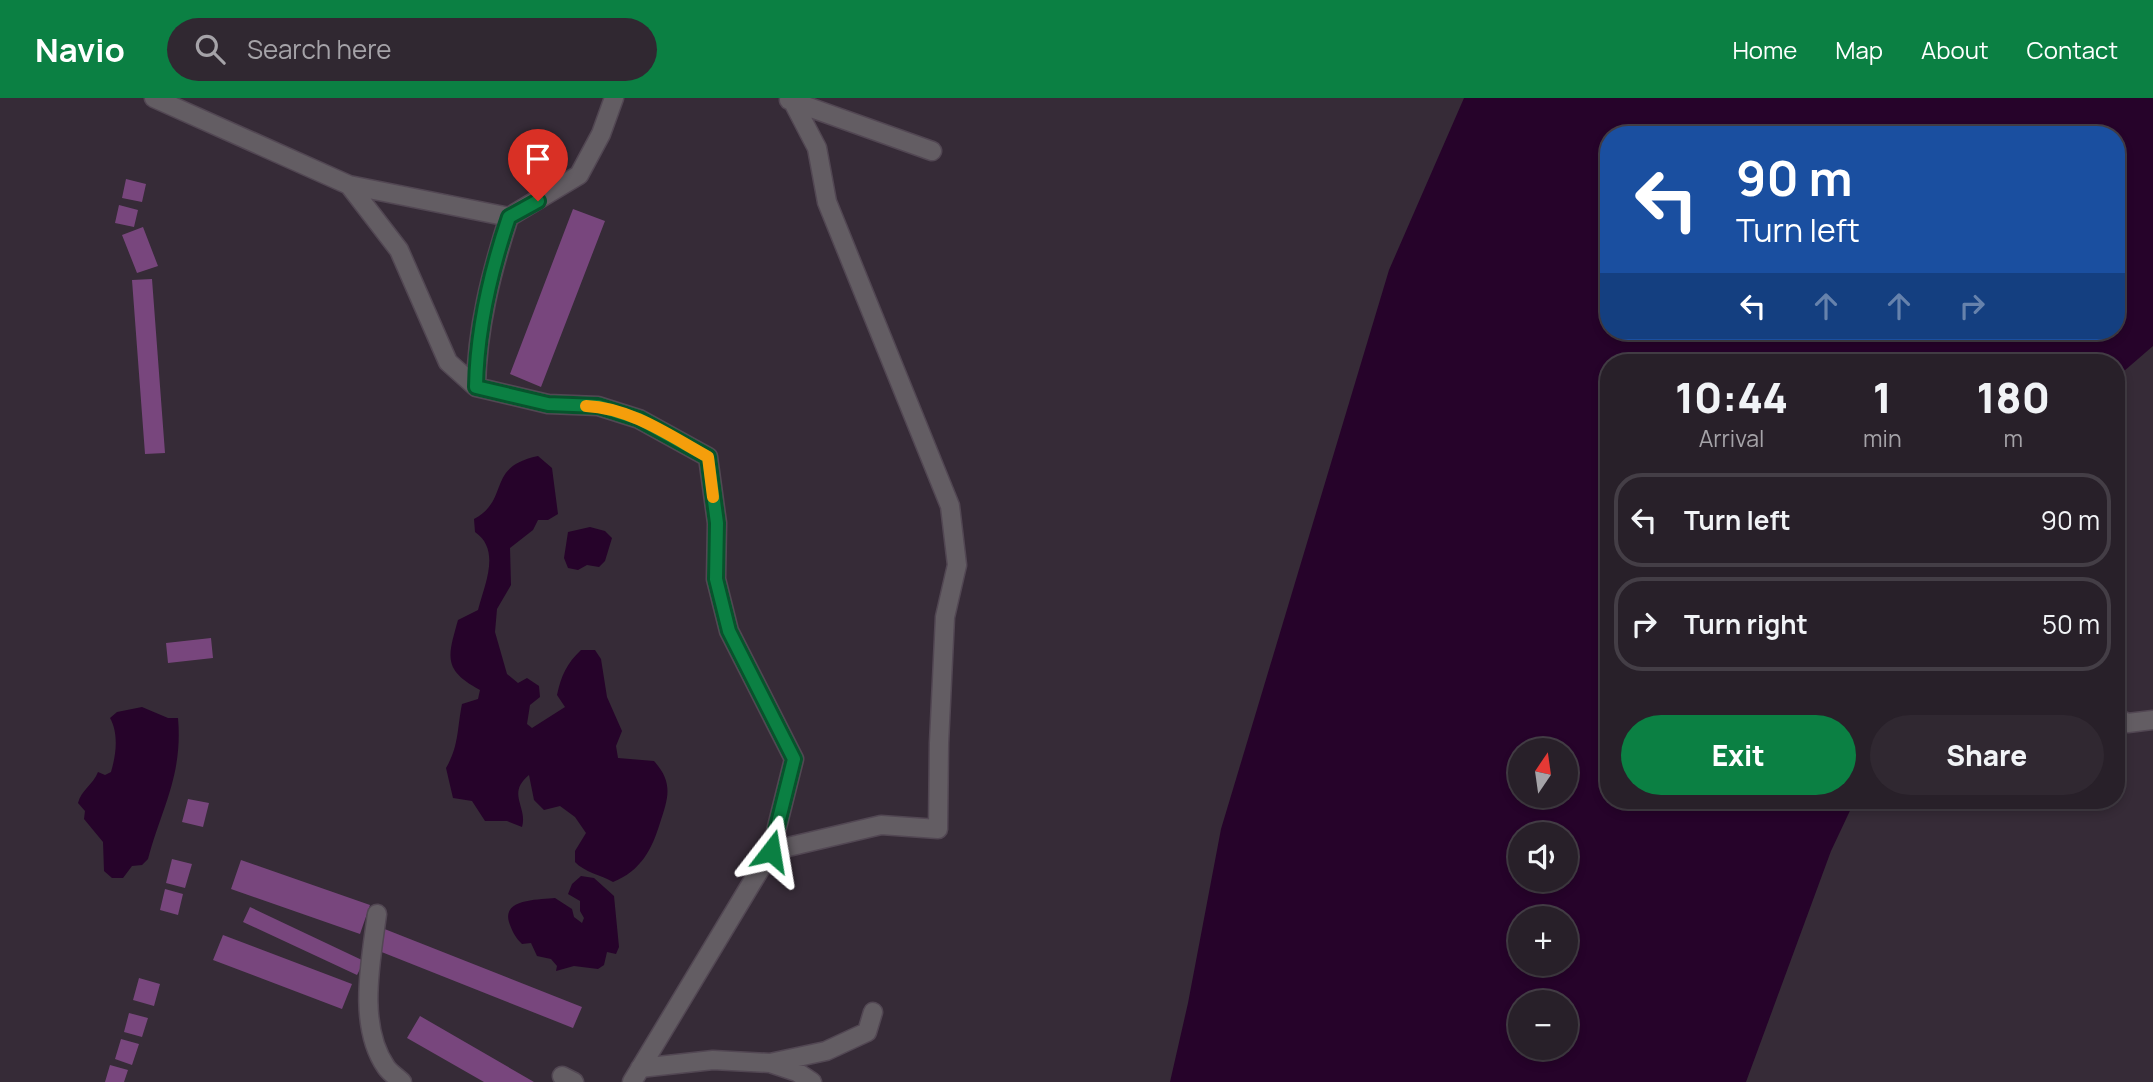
<!DOCTYPE html>
<meta charset="utf-8">
<style>
body{margin:0;font-family:Manrope,sans-serif;background:#302831;color:#f1f3f6;height:100vh;display:flex;flex-direction:column;font-size:26px;white-space:nowrap}
*{box-sizing:border-box;margin:0}
p{font-size:23px;color:#a5a3a8}
.icon{flex:none;width:38px;height:38px;fill:none;stroke:currentColor;stroke-width:2;stroke-linecap:round;stroke-linejoin:round}
.map{position:relative;flex:1;overflow:hidden}
.panel{position:absolute;left:1600px;top:256px;width:525px;height:455px;display:flex;flex-direction:column;background:#282029;border-radius:28px;box-shadow:0 4px 10px #0003,0 0 0 2px #443e46}
.panel>*{flex:none}
.top-card{position:absolute;left:1600px;top:28px;width:525px;height:214px;border-radius:28px;box-shadow:0 4px 10px #0003,0 0 0 2px #443e46;background:#1a4fa0;color:#fff;overflow:hidden}
.needle{width:46px;rotate:13deg}
.buttons{position:absolute;left:1508px;top:640px;display:grid;gap:14px}
.buttons a{display:grid;place-items:center;width:70px;height:70px;border-radius:50%;background:#282029;box-shadow:0 4px 10px #0003,0 0 0 2px #443e46;font-size:35px}
.pin{position:absolute;display:grid;place-items:center;width:60px;height:60px;color:#fff;margin:-72px -30px;border-radius:50% 50% 50% 0;rotate:-45deg;box-shadow:0 0 7px #0007}
.pin .icon{rotate:45deg}
.me{position:absolute;width:77px;margin:-38px;rotate:14deg;stroke-linejoin:round;filter:drop-shadow(0 0 5px #0008)}
.turn{display:flex;align-items:center;gap:24px;height:147px;padding:0 21px;font-size:32px}
.turn .icon{width:91px;height:91px;stroke-width:2.5}
.turn b{display:block;font-size:49px;line-height:60px}
.lanes{display:flex;align-items:center;height:66px;padding:0 21px;background:#0003;justify-content:center;gap:35px;direction:ltr}
.lanes .off{opacity:.35}
.eta{display:flex;justify-content:space-evenly;align-items:center;height:119px;text-align:center}
.eta b{font-size:42px;font-weight:800;line-height:49px}
.button{display:flex;gap:14px;margin-top:auto;padding:14px 21px}
.button a{flex:1;height:80px;border-radius:42px;background:#0b8043;color:#fff;font-size:28px;font-weight:800;line-height:80px;text-align:center}
.button a+a{background:#302831;color:#f1f3f6}
ul{padding:0;list-style:none}
li{display:flex;align-items:center;gap:21px;height:94px;margin:0 14px 10px;padding:0 7px;border:4px solid #443e46;border-radius:28px}
li div{flex:1}
li b{display:block;font-size:26px}
li em{font-style:normal}
header{display:flex;align-items:center;gap:42px;box-sizing:border-box;height:98px;padding:0 35px;background:#0b8043;color:#fff}
header strong{font-size:33px}
nav{display:flex;gap:38px;margin-inline-start:auto;font-size:24px}
.search{width:490px;height:63px;background:#302831;display:flex;align-items:center;gap:18px;box-sizing:border-box;padding:0 24px;border-radius:38px;color:#a5a3a8;font-size:26px}
.map>svg:first-child{display:block}
.water{fill:#26032a;fill-rule:evenodd}
.building{fill:#78467d}
.lines{fill:none;stroke-linecap:round;stroke-linejoin:round}
.minor-casing{stroke:#524753;stroke-width:21}
.minor{stroke:#635d63;stroke-width:18}
.route-casing{stroke:#07532c;stroke-width:18}
.route{stroke:#0b8043;stroke-width:12}
.slow{stroke:#f59e0b;stroke-width:12}
</style>
<header>
<strong>Navio</strong>
<div class="search"><svg class="icon" aria-label="search" viewBox="0 0 24 24"><circle cx="10" cy="10" r="6"/><path d="M15 15l6 6"/></svg>Search here</div>
<nav><a>Home</a><a>Map</a><a>About</a><a>Contact</a></nav>
</header>
<div class="map">
<svg width="2153" height="984" viewBox="0 0 2153 984">
<rect width="100%" height="100%" fill="#362b37"/>
<path class="water" d="M1464 0H2153V248L2116 280V264H1608V702H1855L1831 753 1746 984H1170L1188 905 1221 731 1389 172ZM1608 37H2116V233H1608ZM1521 653H1566V698H1521ZM1521 737H1566V782H1521ZM1521 821H1566V866H1521ZM1521 905H1566V950H1521Z
M538 358 552 370 558 416 548 422H538L533 432 510 450 511 487 497 511 495 534 507 576 518 585 527 580 539 588 540 599 530 607 527 626 532 630 565 609 557 597C561 578 567 565 581 552H595L601 561 607 599 622 633 616 648 618 660 654 663C674 685 668 700 660 725 652 751 641 773 613 784 601 777 584 774 575 764V753L586 735 575 719 560 708 544 712 534 702 529 677C506 696 528 709 522 729L507 723H485L472 703 453 700 446 670C459 648 457 631 462 606L478 601 480 592C442 572 448 558 458 522L478 512C485 485 501 452 475 434L474 421C511 401 485 369 538 358Z
M590 429 605 433 612 440 605 463 599 469 587 467 578 472 568 470 564 460 568 434Z
M142 609 168 620H178C183 677 162 709 148 761L142 767 132 768 123 780H112L104 773 103 744 84 721 85 713 78 705C81 692 93 687 98 674L105 677 111 674C116 657 119 636 110 620L117 614Z
M581 778 594 780 614 798 619 849 616 856 607 854 604 867 598 871 574 868 556 873 557 868 551 861 537 858 531 845 522 846C516 840 513 835 510 827 499 800 539 802 555 800L572 811 574 819 582 825 584 820 580 813V803L568 796 572 786Z"/>
<path class="building" d="M126 81 146 86 142 104 122 100Z
M119 107 138 112 134 129 115 125Z
M573 111 605 123 541 289 510 276Z
M143 129 158 168 137 175 122 137Z
M152 181 165 355 145 356 132 182Z
M211 540 213 560 168 565 166 545Z
M188 701 209 705 203 729 182 724Z
M172 761 192 766 185 790 166 785Z
M241 762 370 807 360 836 231 791Z
M165 791 183 796 178 817 160 812Z
M250 809 364 863 357 877 243 824Z
M382 830 582 909 573 930 374 851Z
M223 837 352 886 342 911 213 862Z
M139 880 160 886 154 908 133 902Z
M129 915 148 920 142 939 124 934Z
M420 918 534 984H484L407 940Z
M121 941 139 946 132 967 115 961Z
M110 967 128 972 124 984H105Z"/>
<g class="lines">
<g class="minor-casing">
<path id="minor" d="M154 0 349 87 509 119 579 77 601 36 614 0
M789 2 932 53
M349 87 399 152 448 264 476 289 548 306 598 308 639 321 708 359 717 425 716 481 729 533 794 661 771 753 632 984
M476 289C477 230 491 175 509 119
M2116 620 2128 625 2153 622
M771 753 881 727 938 731 939 645 945 519 957 467 950 408 827 104 817 50 793 4
M377 816C371 862 357 927 386 969 390 975 397 979 402 984
M770 965 797 974 812 984
M640 970 713 962 770 965 826 953 867 934 873 914
M562 978 574 984"/>
</g>
<use href="#minor" class="minor"/>
</g>
<g class="lines">
<g class="route-casing">
<path id="route" d="M538 103 509 119C490 175 477 230 476 289L548 306 598 308 639 321 708 359 717 425 716 481 729 533 794 661 771 753"/>
</g>
<use href="#route" class="route"/>
<path class="slow" d="M586 308C631 310 670 338 708 359L713 399"/>
</g>
</svg>
<div class="buttons">
<a><svg class="needle" viewBox="-14 -14 28 28"><path d="M0-13l5 13h-10z" fill="#e53935"/><path d="M0 13l5-13h-10z" fill="#a5a3a8"/></svg></a>
<a><svg class="icon" aria-label="sound" viewBox="0 0 24 24"><path d="M4 9h4l5-4v14l-5-4H4zM17 9q2 3 0 6"/></svg></a>
<a>+</a>
<a>−</a>
</div>
<div class="pin" style="left:538px;top:103px;background:#d93025"><svg class="icon" aria-label="arrive" viewBox="0 0 24 24"><path d="M6 21V4h12l-3 4 3 4H6"/></svg></div>
<svg class="me" style="left:771px;top:753px" viewBox="-20 -20 40 40"><path d="M0-17L14 15 0 8-14 15z" fill="#0b8043" stroke="#fff" stroke-width="4"/></svg>
<div class="top-card">
<div class="turn"><svg class="icon" aria-label="left" viewBox="0 0 24 24"><path d="M17 20v-9H6M10 6l-5 5 5 5"/></svg><div><b>90 m</b>Turn left</div></div>
<div class="lanes"><svg class="icon" aria-label="left" viewBox="0 0 24 24"><path d="M17 20v-9H6M10 6l-5 5 5 5"/></svg><svg class="icon off" aria-label="ahead" viewBox="0 0 24 24"><path d="M12 20V5M6 11l6-6 6 6"/></svg><svg class="icon off" aria-label="ahead" viewBox="0 0 24 24"><path d="M12 20V5M6 11l6-6 6 6"/></svg><svg class="icon off" aria-label="right" viewBox="0 0 24 24"><path d="M7 20v-9h11M14 6l5 5-5 5"/></svg></div>
</div>
<section class="panel">
<div class="eta">
<div><b>10:44</b><p>Arrival</p></div>
<div><b>1</b><p>min</p></div>
<div><b>180</b><p>m</p></div>
</div>
<ul>
<li><svg class="icon" aria-label="left" viewBox="0 0 24 24"><path d="M17 20v-9H6M10 6l-5 5 5 5"/></svg><div><b>Turn left</b></div><em>90 m</em></li>
<li><svg class="icon" aria-label="right" viewBox="0 0 24 24"><path d="M7 20v-9h11M14 6l5 5-5 5"/></svg><div><b>Turn right</b></div><em>50 m</em></li>
</ul>
<div class="button"><a>Exit</a><a>Share</a></div>
</section>
</div>
